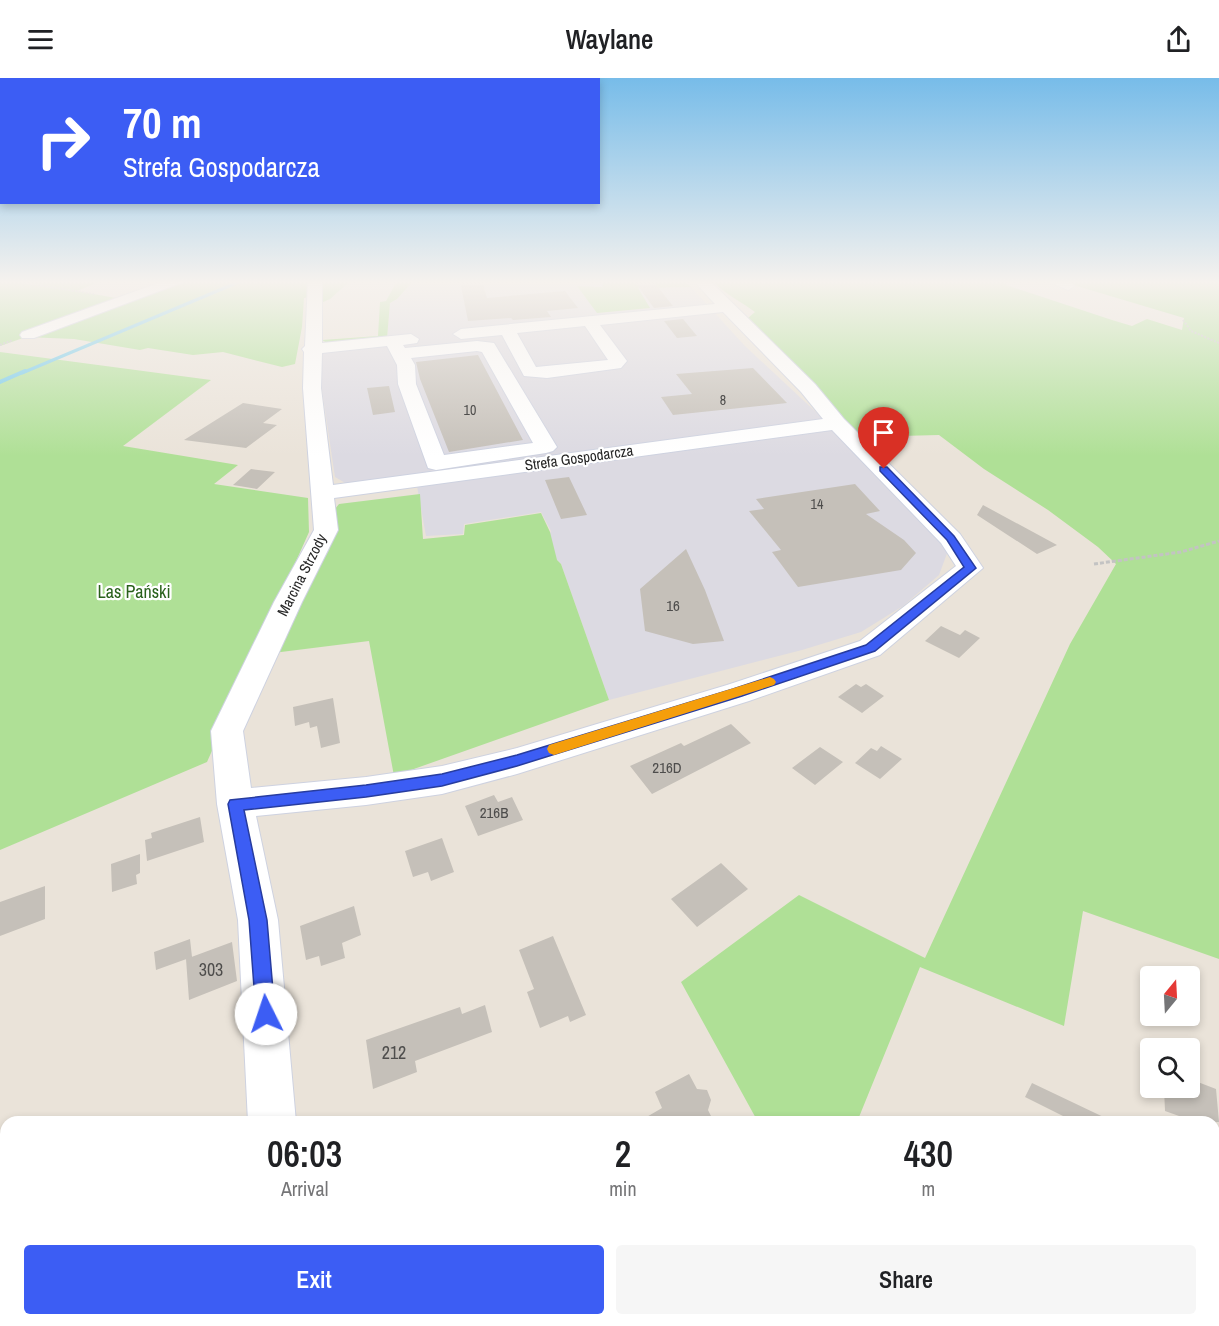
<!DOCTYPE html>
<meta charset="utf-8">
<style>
body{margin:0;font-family:"Archivo Narrow",sans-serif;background:#f6f6f6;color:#202124;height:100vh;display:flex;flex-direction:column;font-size:22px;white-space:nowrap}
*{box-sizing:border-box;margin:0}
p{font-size:20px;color:#757577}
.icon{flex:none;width:33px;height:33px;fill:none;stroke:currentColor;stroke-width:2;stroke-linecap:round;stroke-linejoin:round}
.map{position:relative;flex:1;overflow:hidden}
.panel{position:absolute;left:0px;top:1038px;width:1220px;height:210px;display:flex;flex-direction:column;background:#fff;border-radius:18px 18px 0 0;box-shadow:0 3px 9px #0003}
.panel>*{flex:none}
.banner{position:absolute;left:0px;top:0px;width:600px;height:126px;box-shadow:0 3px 9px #0003;background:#3c5df4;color:#fff;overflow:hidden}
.needle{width:39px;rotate:18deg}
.fabs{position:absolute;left:1140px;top:888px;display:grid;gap:12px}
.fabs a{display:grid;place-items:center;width:60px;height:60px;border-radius:6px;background:#fff;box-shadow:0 3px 9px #0003;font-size:30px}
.pin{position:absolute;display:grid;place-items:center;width:51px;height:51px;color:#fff;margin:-62px -26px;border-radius:50% 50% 50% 0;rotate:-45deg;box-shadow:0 0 6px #0007}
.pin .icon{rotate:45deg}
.me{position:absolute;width:66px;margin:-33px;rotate:356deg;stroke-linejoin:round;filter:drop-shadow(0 0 4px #0008)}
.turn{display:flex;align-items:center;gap:21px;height:126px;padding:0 24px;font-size:27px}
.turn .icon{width:78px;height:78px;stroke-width:2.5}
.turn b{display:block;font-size:42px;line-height:51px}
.eta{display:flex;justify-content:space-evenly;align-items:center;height:102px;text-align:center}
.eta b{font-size:36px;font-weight:600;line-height:42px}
.button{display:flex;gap:12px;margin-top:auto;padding:12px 24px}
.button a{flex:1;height:69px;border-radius:6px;background:#3c5df4;color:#fff;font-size:24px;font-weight:600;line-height:69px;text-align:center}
.button a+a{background:#f6f6f6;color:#202124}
header{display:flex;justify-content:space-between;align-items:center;height:78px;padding:0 24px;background:#fff;font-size:27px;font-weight:600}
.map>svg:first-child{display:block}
.industrial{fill:#dcdae2}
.green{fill:#afe096}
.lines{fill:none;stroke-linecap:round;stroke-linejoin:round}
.stream-far1{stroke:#6dc9ea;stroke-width:3}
.stream{stroke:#6dc9ea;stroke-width:4}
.building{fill:#c5c0b9}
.minor-casing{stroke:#ced2e0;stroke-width:2}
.path-far1{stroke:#c3c3c3;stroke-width:2;stroke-dasharray:2 1.5;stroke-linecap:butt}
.path{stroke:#c3c3c3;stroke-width:3;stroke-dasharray:4 2;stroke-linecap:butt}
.minor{fill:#fff;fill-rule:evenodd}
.route{fill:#3c5df4;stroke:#273c9f;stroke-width:1.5}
.slow{fill:#f59e0b}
.labels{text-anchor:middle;stroke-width:4.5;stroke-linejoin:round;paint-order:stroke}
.far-number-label{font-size:14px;fill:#4e4d4c}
.far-street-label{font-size:15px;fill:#272727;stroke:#fff}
.number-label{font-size:15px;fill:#4e4d4c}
.park-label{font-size:18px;fill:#29611b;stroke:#fff}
.near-number-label{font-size:18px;fill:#4e4d4c}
</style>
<header><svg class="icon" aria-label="menu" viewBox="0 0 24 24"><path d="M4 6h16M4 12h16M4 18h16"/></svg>Waylane<svg class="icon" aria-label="share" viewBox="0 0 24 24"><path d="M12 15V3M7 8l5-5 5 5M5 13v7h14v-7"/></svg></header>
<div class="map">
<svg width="1219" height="1248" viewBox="0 0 1219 1248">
<rect width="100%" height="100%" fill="#eae3d9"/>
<path class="industrial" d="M413 203 604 205 602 209 577 208 598 235 649 230 637 210 691 209 745 268 849 365 949 470 939 497 903 528 861 554 802 572 609 622 561 486 552 477 548 461 551 453 541 434 464 446 463 456 426 458 415 397 347 406 335 399 317 278 329 272 387 260 390 225 397 221Z"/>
<path class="green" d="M0 203H101L77 213 127 222 179 203H309L310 219 304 220 302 249 295 286 282 289 223 274 193 277 148 270 140 272 74 261 26 259 0 268Z
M317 203H350L330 221 314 228Z
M397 203H413L397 221 390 225 387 260 327 265 322 262 378 258 380 224 386 223Z
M585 203H685L691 209 638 210 650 230 597 235 577 208 602 209 603 205Z
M712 203H1006V207L1112 242 1132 248 1147 241 1182 252 1184 240 1060 203H1219V881L1083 833 1064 948 920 889 857 1044H758L681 904 799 817 925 880 1070 566 1116 486 1098 469 1048 432 984 391 939 357 900 358 868 364 828 327 748 240 755 234C740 223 725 216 712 203Z
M0 274 211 302 123 368 238 387 214 406 308 420 309 454 207 684 0 772Z
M420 416 423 461 464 457 465 447 541 435 550 454 557 482 561 486 609 622 394 698 369 563 273 575 329 472 336 448 335 431 339 426Z"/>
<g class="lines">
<path class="stream-far1" d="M22 295 241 203"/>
<path class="stream" d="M0 304 25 293"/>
</g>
<path class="building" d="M460 203H482L487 220 565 213 578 230 547 233 551 239 513 242 511 240 468 243Z
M653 203 673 228 654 230 635 204Z
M683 241 697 258 677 260 664 243Z
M478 277 523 362 449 374 420 301 416 284Z
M753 290 787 325 673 337 661 319 692 316 676 296Z
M389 308 395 334 373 337 367 310Z
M243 325 282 331 263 345 277 347 246 370 184 362Z
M251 391 275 394 257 411 233 407Z
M569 399 587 437 561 441 545 402Z
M855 406 880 433 866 436 904 462 916 475 901 492 798 509 772 474 781 472 749 433 764 431 756 421Z
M983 427 1057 467 1037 476 977 437Z
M686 471 705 512 724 563 693 566 645 553 640 511Z
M941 548 960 557 965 552 980 560 959 580 925 563Z
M856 606 861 609 866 606 884 618 862 635 838 619Z
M333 620 340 665 321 670 317 648 310 650 309 644 295 648 293 629Z
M731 646 751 665 652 716 630 688 681 665 684 668Z
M881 668 902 681 880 701 855 685 871 670 877 673Z
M820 669 843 684 815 707 792 690Z
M494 717 498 724 512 719 523 742 478 758 465 728Z
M200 739 204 764 147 783 145 762 152 760 151 755Z
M442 760 454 794 431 803 428 794 413 799 405 773Z
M140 776V795L136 797 137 806 112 814 111 786Z
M721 785 748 811 697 849 671 821Z
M45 808V841L0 858V824Z
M354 828 361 857 342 865 345 880 321 888 319 878 306 882 300 848Z
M553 858 586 937 570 944 568 938 540 950 527 914 534 911 519 872Z
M190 861 192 879 156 892 154 874Z
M232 864 237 903 189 922 186 881Z
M485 927 492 954 415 983 417 994 373 1011 366 962 460 929 462 936Z
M689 996 697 1011 707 1012 711 1022 708 1032 714 1044H638L662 1030 655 1014Z
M1190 1001 1216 1011 1219 1044H1196L1165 1033 1164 1010H1190Z
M1032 1005 1114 1044H1067V1040L1025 1019Z"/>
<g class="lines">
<g class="minor-casing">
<path id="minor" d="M164 203H186L34 260H22L20 257 22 254Z
M308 203H322V265L411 256 419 261 417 265 403 267 405 270 477 263 494 265 557 369 553 373 546 375 436 392 428 390 398 306 397 287 387 268 322 275 321 310 333 407 823 341 801 314 723 234 600 247 627 283 621 290 547 300 524 298 502 257 461 261 453 256 461 251 715 226 694 203H710L815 306 844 341 960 456 983 490 880 577 749 623 517 696 442 716 366 727 256 738 278 842 296 1044H248L238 842 217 726 211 653 274 524 314 452 303 310 304 274 302 271 305 268ZM585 248 608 282 536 289 517 255ZM477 273 482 274 533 365 444 377 416 306 415 287 411 280ZM832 352 941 465 956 488 860 563 727 607 517 670 442 688 366 699 251 710 243 653 302 524 338 452 334 420Z
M1047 203H1069L1075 208 1068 212Z
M254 1242H310L311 1248H253Z
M710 1242H767L765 1248H707Z"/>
</g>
<path class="path-far1" d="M13 203 94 216
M1183 242 1191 253 1219 265
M0 267 13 262"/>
<path class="path" d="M1094 486 1181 474 1219 463"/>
<use href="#minor" class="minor"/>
</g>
<linearGradient id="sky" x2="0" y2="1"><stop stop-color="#77bce9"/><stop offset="0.54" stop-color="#f6f2ee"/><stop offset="1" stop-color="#f6f2ee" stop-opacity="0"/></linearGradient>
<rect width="1219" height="378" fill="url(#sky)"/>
<path class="route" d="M880 389H887L954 458 976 490 875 573 742 618 517 688 442 708 366 719 244 732 267 842 275 936 273 943 266 946 259 943 256 936 249 842 228 726 230 722 366 707 442 696 517 677 733 611 866 567 964 489 947 462 880 393Z"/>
<path class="slow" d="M770 599 774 601 776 604 774 607 554 677 549 675 547 671 549 667Z"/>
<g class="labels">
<g class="far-number-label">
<text x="723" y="327">8</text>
<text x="470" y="337">10</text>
<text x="817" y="431">14</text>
</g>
<g class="far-street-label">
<text transform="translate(579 380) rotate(-8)" y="5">Strefa Gospodarcza</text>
<text transform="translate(302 497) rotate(-63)" y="5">Marcina Strzody</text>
</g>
<g class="number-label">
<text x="673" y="533">16</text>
<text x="667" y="695">216D</text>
<text x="494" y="740">216B</text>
</g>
<g class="park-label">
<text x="134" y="520">Las Pański</text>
</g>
<g class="near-number-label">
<text x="211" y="898">303</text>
<text x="394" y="981">212</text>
</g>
</g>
</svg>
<div class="fabs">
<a><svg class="needle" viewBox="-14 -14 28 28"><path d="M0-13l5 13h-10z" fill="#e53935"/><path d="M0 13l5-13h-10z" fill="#757577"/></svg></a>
<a><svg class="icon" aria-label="search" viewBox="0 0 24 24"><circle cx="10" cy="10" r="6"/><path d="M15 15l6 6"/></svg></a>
</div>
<div class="pin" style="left:884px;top:391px;background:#d93025"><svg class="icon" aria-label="arrive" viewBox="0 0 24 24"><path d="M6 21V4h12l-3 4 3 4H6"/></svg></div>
<svg class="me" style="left:266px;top:936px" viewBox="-20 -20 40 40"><circle r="19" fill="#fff"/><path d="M0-13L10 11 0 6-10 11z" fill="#3c5df4"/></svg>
<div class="banner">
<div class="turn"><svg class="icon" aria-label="right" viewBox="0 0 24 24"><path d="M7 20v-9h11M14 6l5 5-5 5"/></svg><div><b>70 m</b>Strefa Gospodarcza</div></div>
</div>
<section class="panel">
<div class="eta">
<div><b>06:03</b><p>Arrival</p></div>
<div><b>2</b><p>min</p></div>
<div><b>430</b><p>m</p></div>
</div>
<div class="button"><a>Exit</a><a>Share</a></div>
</section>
</div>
